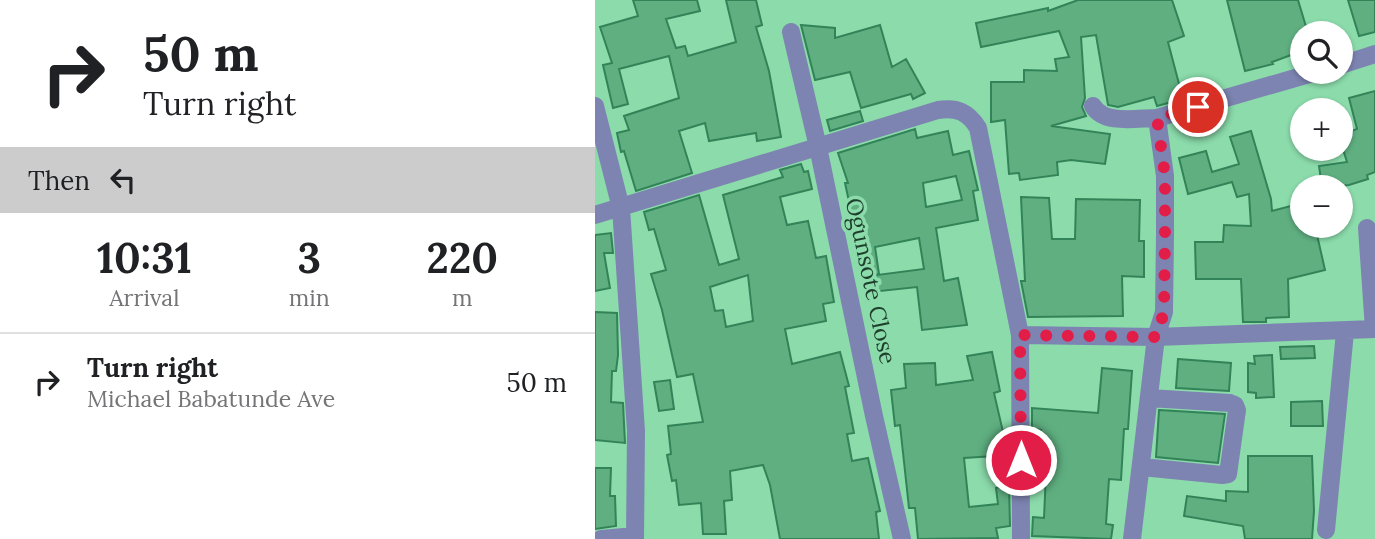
<!DOCTYPE html>
<meta charset="utf-8">
<style>
body{margin:0;font-family:Lora,serif;background:#f6f6f6;color:#202124;height:100vh;display:flex;flex-direction:column;font-size:26px;white-space:nowrap}
*{box-sizing:border-box;margin:0}
p{font-size:23px;color:#757577}
.icon{flex:none;width:38px;height:38px;fill:none;stroke:currentColor;stroke-width:2;stroke-linecap:round;stroke-linejoin:round}
.map{position:relative;flex:1;overflow:hidden}
.side{display:flex;flex-direction:column;background:#fff;width:595px}
.side>*{flex:none}
.top-card{background:#fff;color:#202124;overflow:hidden}
.controls{position:absolute;left:695px;top:21px;display:grid;gap:14px}
.controls a{display:grid;place-items:center;width:63px;height:63px;border-radius:50%;background:#fff;box-shadow:0 2px 5px #0004;font-size:35px}
.pin{position:absolute;display:grid;place-items:center;width:60px;height:60px;color:#fff;margin:-30px;border:4px solid #fff;border-radius:50%;box-shadow:0 2px 7px #0007}
.me{position:absolute;width:77px;margin:-38px;rotate:0deg;stroke-linejoin:round;filter:drop-shadow(0 0 5px #0008)}
.turn{display:flex;align-items:center;gap:24px;height:147px;padding:0 28px;font-size:32px}
.turn .icon{width:91px;height:91px;stroke-width:2.5}
.turn b{display:block;font-size:49px;line-height:60px}
.then{display:flex;align-items:center;height:66px;padding:0 28px;background:#0003;gap:14px;font-size:26px}
.eta{display:flex;justify-content:space-evenly;align-items:center;height:119px;text-align:center}
.eta b{font-size:42px;font-weight:700;line-height:49px}
ul{padding:0;list-style:none}
li{display:flex;align-items:center;gap:21px;height:98px;padding:0 28px;border-top:2px solid #e0e0e0}
li div{flex:1}
li b{display:block;font-size:26px}
li em{font-style:normal}
main{display:flex;flex:1;min-height:0}
.map>svg:first-child{display:block}
.building{fill:#5faf81;stroke:#328458;stroke-width:2;fill-rule:evenodd}
.lines{fill:none;stroke-linecap:round;stroke-linejoin:round}
.minor{stroke:#7d84b1;stroke-width:18}
.route{stroke:#e11d48;stroke-width:12;stroke-dasharray:0 21.6}
.labels{text-anchor:middle;stroke-width:7;stroke-linejoin:round;paint-order:stroke}
.street-label{font-size:23px;fill:#1d3f2c;stroke:#8bdbab}
</style>
<main>
<section class="side">
<div class="top-card">
<div class="turn"><svg class="icon" aria-label="right" viewBox="0 0 24 24"><path d="M7 20v-9h11M14 6l5 5-5 5"/></svg><div><b>50 m</b>Turn right</div></div>
<div class="then">Then<svg class="icon" aria-label="left" viewBox="0 0 24 24"><path d="M17 20v-9H6M10 6l-5 5 5 5"/></svg></div>
</div>
<div class="eta">
<div><b>10:31</b><p>Arrival</p></div>
<div><b>3</b><p>min</p></div>
<div><b>220</b><p>m</p></div>
</div>
<ul>
<li><svg class="icon" aria-label="right" viewBox="0 0 24 24"><path d="M7 20v-9h11M14 6l5 5-5 5"/></svg><div><b>Turn right</b><p>Michael Babatunde Ave</p></div><em>50 m</em></li>
</ul>
</section>
<div class="map">
<svg width="780" height="539" viewBox="0 0 780 539">
<rect width="100%" height="100%" fill="#8bdbab"/>
<path class="building" d="M38 0H102L105 11 71 19 81 48 90 46 93 56 141 42 131 0H161L167 25 161 27 174 71 186 137 162 141 161 133 114 141 110 123 84 131 97 173 41 191 29 151 26 152 22 133 34 130 29 116 84 98 74 56 24 69 33 104 18 108 8 65 17 63 5 27 43 16Z
M483 0H577L589 36 573 42 588 99 562 106 559 97 523 107 513 105 501 35 486 37 490 98 487 107 491 116 456 126 515 134 510 164 476 160 462 162 463 175 425 180 424 173 414 174 410 120 396 122V82H429V70L462 71 460 59 474 57 464 31 386 47 381 23 453 8V11Z
M632 0H703L712 30H710L711 33H707V51L677 62 678 64 650 71Z
M753 0H780V32L764 36Z
M206 25 240 28V38L285 25 297 67 311 59 330 93 318 99 316 94 266 108 255 72 220 80Z
M780 91V172L772 175 773 179 754 185 727 187 724 166 752 162 746 143V135L762 129 754 98Z
M265 111 268 121 235 131 232 120Z
M320 129 322 138 353 131 358 155 374 151 383 190 378 191 383 220 341 228 349 281 363 278 372 325 327 330 322 287 276 292 274 276 329 269 324 238 280 247 284 274 267 276 265 262H267L250 183H253L243 153ZM361 176 367 200 331 207 328 183Z
M656 131 676 199 677 211 707 203V226H720L730 270 693 279 694 317 671 318V322H648L646 279H601L600 242H628L629 225 656 226 654 194 642 197 637 182 593 194 584 158 611 151 617 172 644 164 635 137Z
M206 164 209 172 213 171 217 189 185 197 192 225 213 221 221 258 231 256 239 302 228 304 231 321 190 329 197 364 245 352 254 386 250 387 259 433 252 434 257 461 273 458 285 511 281 512 284 539H185L175 485 168 465 135 471 137 500 129 501 131 534H108L106 503 84 505 81 480 77 481 72 455 76 454 73 426 108 422 98 374 82 377 67 310 56 274 71 270 59 229 54 230 49 212 104 195 124 265 144 259 128 195 188 177 185 170ZM153 275 158 321 131 327 128 310 120 311 115 287Z
M426 197 454 198 457 239H480L481 199 545 200 544 241H549V277L527 276 528 316 433 317 426 281H430Z
M16 233 18 253H9L15 288 0 291V235Z
M0 312 22 313 23 355 21 371H17L16 402 28 403 30 443 0 440Z
M719 346 720 358 686 359 685 347Z
M397 352 405 391 399 393 414 458V481L405 483 400 456 369 458 374 507 403 504 401 488 414 485 415 526 401 528 403 538 323 539 320 508H314L305 425 300 426 296 390 311 388 309 364 340 363 341 385 378 380 372 356Z
M677 355 679 397 661 398V393L653 392V363L660 364 659 356Z
M583 359 636 363 634 391 581 388Z
M507 368 537 371 533 429H529L526 480 514 479 511 524 518 525 516 539 437 536 438 517 449 518 451 472 442 471 446 430 437 429V408L503 413Z
M75 380 79 409 64 411 59 382Z
M727 401 728 426H696V402Z
M564 410 630 414 623 463 561 457Z
M653 456H717L719 511 717 539H650L648 526 589 516 592 496 631 501V491L653 492Z
M0 468H16L15 496H20L21 526 0 529Z"/>
<g class="lines">
<path class="minor" d="M196 32 223 147 279 416 307 539
M746 65 780 54
M0 106 26 208 41 431 40 539
M498 106C509 125 542 118 562 118
M0 215 343 110C362 107 373 112 383 128L425 335 426 539
M772 228 779 329
M425 335 561 337 780 329
M547 467 627 475 633 474 642 410 640 405 635 403 554 398
M731 530 750 332
M6 539 40 536
M537 539 561 337 569 312 570 235V176L562 118 721 72"/>
</g>
<g class="lines">
<path class="route" d="M426 460 425 335 561 337 569 312 570 236V176L562 118 603 107"/>
</g>
<g class="labels">
<g class="street-label">
<text transform="translate(276 281) rotate(78)" y="8">Ogunsote Close</text>
</g>
</g>
</svg>
<div class="controls">
<a><svg class="icon" aria-label="search" viewBox="0 0 24 24"><circle cx="10" cy="10" r="6"/><path d="M15 15l6 6"/></svg></a>
<a>+</a>
<a>−</a>
</div>
<div class="pin" style="left:603px;top:107px;background:#d93025"><svg class="icon" aria-label="arrive" viewBox="0 0 24 24"><path d="M6 21V4h12l-3 4 3 4H6"/></svg></div>
<svg class="me" style="left:426px;top:460px" viewBox="-20 -20 40 40"><circle r="17" fill="#e11d48" stroke="#fff" stroke-width="3"/><path d="M0-11L8 9 0 5-8 9z" fill="#fff"/></svg>
</div>
</main>
